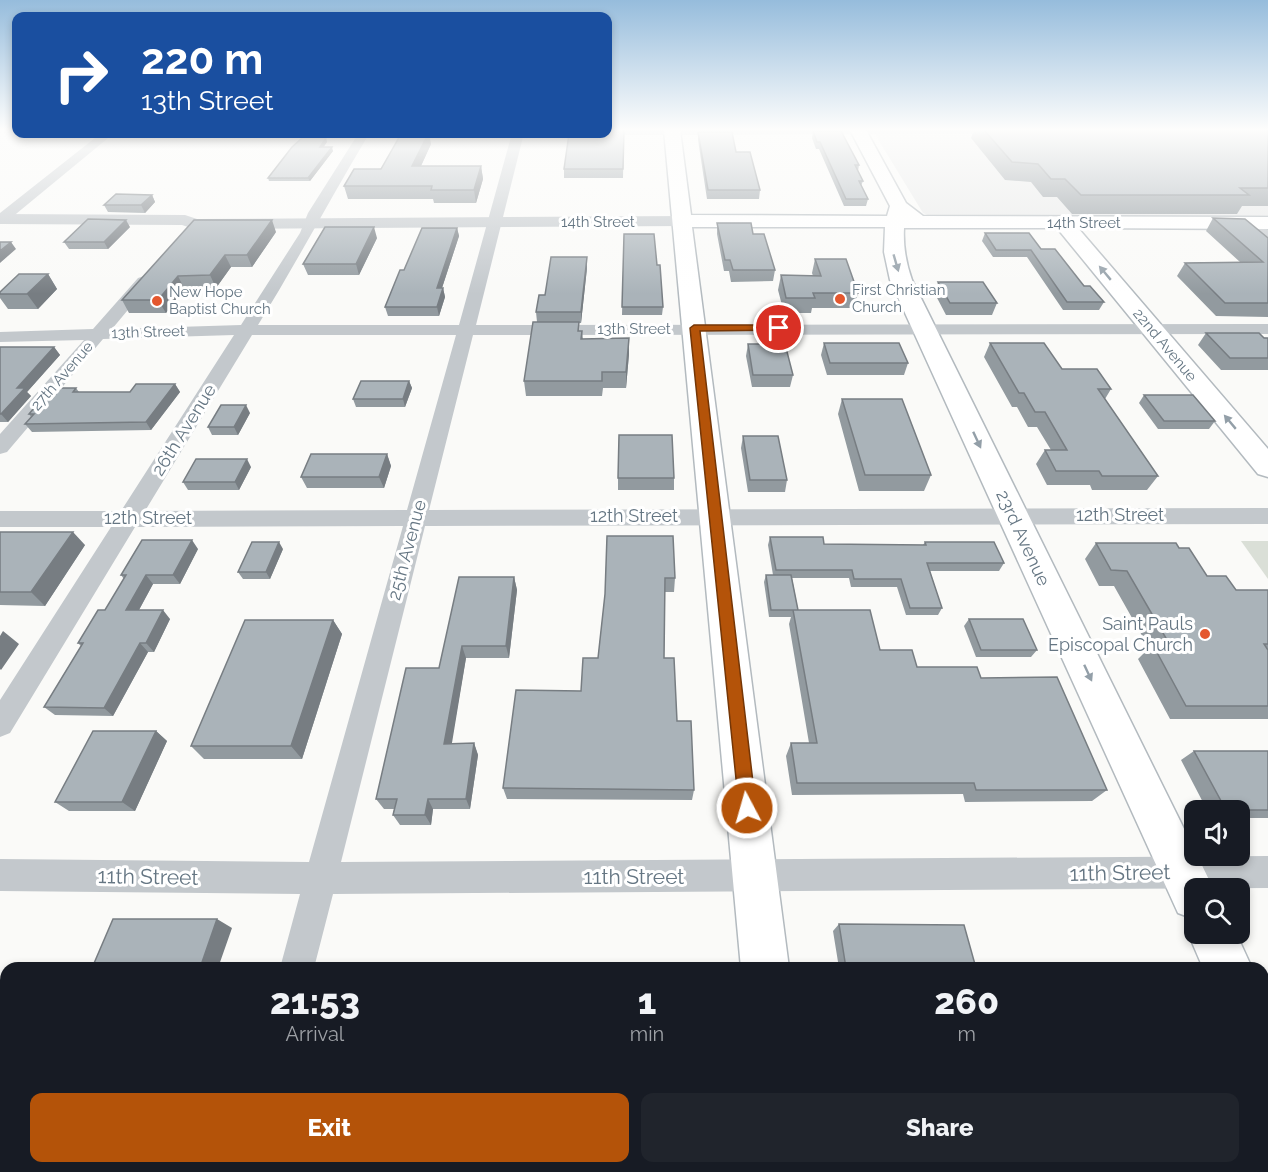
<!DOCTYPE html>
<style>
body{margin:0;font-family:Raleway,sans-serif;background:#20242c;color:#f1f3f6;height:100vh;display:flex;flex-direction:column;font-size:22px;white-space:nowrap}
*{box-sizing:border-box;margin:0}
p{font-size:20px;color:#9ea1a6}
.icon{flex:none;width:33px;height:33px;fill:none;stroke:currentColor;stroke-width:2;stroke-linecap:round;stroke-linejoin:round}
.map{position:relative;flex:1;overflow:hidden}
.panel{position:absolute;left:0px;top:962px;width:1269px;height:212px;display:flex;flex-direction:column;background:#171b24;border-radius:18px 18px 0 0;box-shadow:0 3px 9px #0003}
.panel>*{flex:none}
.hud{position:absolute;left:12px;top:12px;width:600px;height:126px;border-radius:12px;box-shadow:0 3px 9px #0003;background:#1a4fa0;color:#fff;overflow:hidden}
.tools{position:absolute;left:1184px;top:800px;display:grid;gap:12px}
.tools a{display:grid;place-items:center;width:66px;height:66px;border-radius:12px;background:#171b24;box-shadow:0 3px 9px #0003;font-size:30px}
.pin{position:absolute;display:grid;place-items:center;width:51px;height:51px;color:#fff;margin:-26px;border:3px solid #fff;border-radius:50%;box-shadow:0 2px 6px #0007}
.me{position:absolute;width:66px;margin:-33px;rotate:354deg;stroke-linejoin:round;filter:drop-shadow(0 0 4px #0008)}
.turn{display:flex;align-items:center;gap:21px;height:126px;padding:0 30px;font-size:27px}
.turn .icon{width:78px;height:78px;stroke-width:2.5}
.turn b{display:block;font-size:42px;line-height:51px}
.eta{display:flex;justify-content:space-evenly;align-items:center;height:102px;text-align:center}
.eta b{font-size:36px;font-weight:800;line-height:42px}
.action{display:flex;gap:12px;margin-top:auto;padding:12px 30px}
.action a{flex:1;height:69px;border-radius:12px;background:#b45309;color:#fff;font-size:24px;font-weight:800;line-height:69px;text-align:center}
.action a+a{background:#20242c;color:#f1f3f6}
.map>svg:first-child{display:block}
.built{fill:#e8e9e9}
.green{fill:#dadfd7}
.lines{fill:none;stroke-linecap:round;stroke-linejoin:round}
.secondary-casing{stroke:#b3babf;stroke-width:3}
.minor{fill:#c3c8cc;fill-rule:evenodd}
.tertiary{fill:#c3c8cc;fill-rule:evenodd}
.secondary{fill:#fff;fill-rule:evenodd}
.wall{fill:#929a9f}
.shaded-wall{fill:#777d82}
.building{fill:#aab3b9;stroke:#777d82;stroke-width:1.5}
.oneway{fill:#939fa8}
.route{fill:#b45309;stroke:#753606;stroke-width:1.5}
.poi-dot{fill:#e4572e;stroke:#fff;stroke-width:2}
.labels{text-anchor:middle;stroke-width:6;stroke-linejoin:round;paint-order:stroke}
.far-street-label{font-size:15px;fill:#657683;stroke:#fff}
.far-poi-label{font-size:15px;fill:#657683;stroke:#fff;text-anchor:start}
.street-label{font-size:18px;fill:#657683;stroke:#fff}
.poi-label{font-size:18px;fill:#657683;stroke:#fff;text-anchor:end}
.near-street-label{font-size:21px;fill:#657683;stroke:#fff}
</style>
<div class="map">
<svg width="1268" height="1172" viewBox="0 0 1268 1172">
<rect width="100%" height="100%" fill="#fafaf8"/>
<path class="built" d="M1063 130 1268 136V215L932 217 923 213 873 131Z"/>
<path class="green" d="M1241 541H1268V579Z"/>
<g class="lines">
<g class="secondary-casing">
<path id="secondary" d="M664 130H680L691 215 887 216 890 206 850 130H866L906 203 923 216 1268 217V229L1078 228 1268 449V477L1258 474 1057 228H904C903 246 906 263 912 280L1194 849V855H1197L1213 888H1194V933H1236L1252 968H1203L1188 933 1194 919 1178 913 890 280 884 252 885 227H692L789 968H741Z
M1263 1017 1268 1019V1077L1263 1075Z
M758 1167H814L815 1172H759Z"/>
</g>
<path class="minor" d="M608 130H1012L1013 131 1007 134 604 135 603 134H608Z
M100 134H113L5 223 0 224V213Z
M358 134H369C331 197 297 262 258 325H459L511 137H492L487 134H569L563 137H523L476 325 1268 324V334L473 335 429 510 1268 508V524L425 526 341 862 1268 856V888L333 894 314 968H280L300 894 0 891V859L309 862 403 526 135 527 10 733 0 737V700L111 527H0V511H121L234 335 103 339 7 452 0 454V434L84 340 0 342V332L93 329 138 278 144 276 152 281 112 329 241 325 300 233 308 213ZM252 335H456L407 510 145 511Z
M1250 219 1268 230V241L1245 226 1243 223Z
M224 1167H264L263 1172H223Z"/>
<path class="tertiary" d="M0 214 185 215 197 219 684 216 692 221 684 226 194 229 182 225 0 224Z"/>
<use href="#secondary" class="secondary"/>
</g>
<path class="wall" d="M624 130 623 178H564V169Z
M974 130H1268V206H1242L1237 214H1072L1057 197H1043L1031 182 1005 180 971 138Z
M813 131 859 165 858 171 863 181 861 186 868 199 866 206H844L819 149H816L812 138Z
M698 132 736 152 760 190 759 199H707L698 140Z
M327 142 323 147 333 151 310 181H269L268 178Z
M431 144 421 166H481L483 179 476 203H434L433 199H348L344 186Z
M152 195 155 202 145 213 108 212 104 205Z
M1213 218 1268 238V317L1216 316 1177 276 1185 263 1240 262 1206 231Z
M717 223 753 234 775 270 773 281 731 282 729 271H724L717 234Z
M130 227 108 249H69L64 242Z
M457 228 459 236 442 288H443L445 297 439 316H388L385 307 404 270Z
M276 232 252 267H231L216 288H184L166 313H129L122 300Z
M985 233 1041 249 1104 302 1099 310H1063L1027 257H993L982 241Z
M624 234 657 265 663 307 662 315H622Z
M377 238 359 275H308L303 264Z
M815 259 858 293 854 308H812L811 313H784L778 290 781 275 813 276 812 273Z
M587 268 581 323H579V331H582L583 339 629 354 626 388H603L602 396H526L524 381 537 322 536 312 545 295Z
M48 274 57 289 38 309H8L0 298V292Z
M938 282 997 303 992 315H946L935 294Z
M1206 333 1268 338V370H1221L1198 345Z
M824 343 908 363 904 375H827L821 355Z
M990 343 1062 369 1111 389 1105 399 1158 476 1147 490H1092L1090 485H1047L1036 464 1045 450H1051L1037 427H1028L1017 407H1012L984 357Z
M748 344 793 375 790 387H752L746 356Z
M0 347H54L60 355 27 392 31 396 8 422H0Z
M409 381 412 388 405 407H356L353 399Z
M175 384 180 392 151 430 32 432 25 424 31 417 29 414 76 388 79 392H130Z
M1144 395 1215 421 1209 429H1158L1139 403Z
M842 399 931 475 924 491H859L838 414Z
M250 413 238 435H212L208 427Z
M743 436 787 480 785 492H748L741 448Z
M387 454 391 466 384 488H307L301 477Z
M251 467 239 490H188L183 482Z
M618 478H674V490H618Z
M0 532 85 545 45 606 0 605Z
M607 536 675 578 674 592H665L664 658 677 721 694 790 692 800 507 799 503 788 581 691 598 658 605 594Z
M770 537 824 544 923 545 925 542 1004 563 999 571H930L942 608 938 615H906L897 587H851L849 578H792L798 610 917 667 981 678 1107 790 1092 801 965 802 963 794 792 795 786 756 791 743H809L789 624 791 617H769L764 582 766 575H773L768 545Z
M1096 543 1179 548 1207 576 1236 590H1268V719H1170L1138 659 1149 648 1114 586H1099L1085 559Z
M198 549 180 584H153L139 610 170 619 154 652H148L113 716 55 715 44 707 81 646 78 643 105 610 124 579 121 575Z
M283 549 270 579H243L238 572Z
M514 577 517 590 509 658H466L451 744 474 743 478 755 470 809H433L431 825H400L393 815 394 809H384L376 799 439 668Z
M969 619 1037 650 1031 657H976L964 626Z
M333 620 342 634 302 759H204L191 746Z
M156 731 167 741 135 811H69L55 802Z
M1194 751H1268V818H1239V810H1207L1181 760Z
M839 924 976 968H839L833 931Z"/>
<path class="shaded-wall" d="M428 134H429L431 144 415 179 412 166Z
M326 138 327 142 321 151 320 147Z
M332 147 333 151 310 181 308 178Z
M481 166 483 179 476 203 474 190Z
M152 195 155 202 145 213 141 205Z
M126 220 130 227 108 249 104 242Z
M272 220 276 232 252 267 247 255Z
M374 227 377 238 359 275 356 264Z
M457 228 459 236 439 297 437 288Z
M11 242 16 249 0 263V251Z
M225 255 231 267 216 288 210 275Z
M587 257V268L581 323V312Z
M48 274 57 289 38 309 27 294Z
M178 276 184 288 166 313 158 300Z
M443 288 445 297 439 316 437 307Z
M629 338V354L626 388V372Z
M54 347 60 355 27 392 31 396 8 422 1 414 17 388Z
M409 381 412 388 405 407 403 399Z
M175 384 180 392 151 430 146 422Z
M246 405 250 413 238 435 234 427Z
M387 454 391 466 384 488 379 477Z
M247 459 251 467 239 490 235 482Z
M73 532 85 545 45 606 31 592Z
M192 540 198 549 180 584 173 575Z
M279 542 283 549 270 579 266 572Z
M146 575 153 584 134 619 126 610Z
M514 577 517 590 509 658 506 646Z
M163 610 170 619 154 652 146 643Z
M333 620 342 634 302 759 291 746Z
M3 631 19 644 1 670 0 669V636Z
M140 643 148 652 113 716 104 708Z
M462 646 466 658 450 755 444 744Z
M156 731 167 741 135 811 122 802Z
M474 743 478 755 470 809 466 799Z
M428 799 433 809 431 825 425 815Z
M217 919 232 928 218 968H200Z
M130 1167H152L150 1172H129Z"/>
<path class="building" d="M608 130H624L623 169H564L569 134H608Z
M984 130H1268V188H1240L1249 195H1081L1065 179H1051L1038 164 1012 162Z
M813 131H841L859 165H855L863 181H859L868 199H846L820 142H817Z
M698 132H732L736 152H750L760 190H708Z
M401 134H428L412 166H481L474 190H431L432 186H344L354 169H381Z
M302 138H326L320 147H332L308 178H268L292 147Z
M116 194 152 195 141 205H104Z
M1213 218 1245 219 1268 238V303H1225L1185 263 1263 262Z
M88 219 126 220 104 242H64Z
M194 220H272L247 255H225L210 275 178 276 158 300H122Z
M717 223H751L753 234H764L775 270H733L730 260H725Z
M325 227H374L356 264H303Z
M422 228H457L437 288H443L437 307H385L400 270H404Z
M985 233H1029L1041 249H1055L1084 286H1090L1104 302H1067L1031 250H996Z
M624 234H654L657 265H660L663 307H622Z
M0 242H11L0 251Z
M551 257H587L581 312H536L539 295H545Z
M815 259H846L858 293H813L815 298H786L781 275 821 276Z
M19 274H48L27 294H0V292Z
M938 282H983L997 303H950Z
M533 322H579L578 331H582L581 339 629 338 626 372H602V381H524Z
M1206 333H1259L1264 338H1268V358H1230Z
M824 343H899L908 363H830Z
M990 343H1044L1062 369H1097L1111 389H1098L1158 476H1102L1099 471H1056L1045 450H1067L1045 412H1035L1024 393H1019Z
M748 344H785L793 375H753Z
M0 347H54L17 388H25L1 414H0Z
M361 381H409L403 399H353Z
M136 384H175L146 422 25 424 34 414H29L51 388H76L73 392H130Z
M1144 395H1193L1215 421H1164Z
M842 399H902L931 475H865Z
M221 405H246L234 427H208Z
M619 435H672L674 478H618Z
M743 436H778L787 480H750Z
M311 454H387L379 477H301Z
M196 459H247L235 482H183Z
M0 532H73L31 592H0Z
M607 536H673L675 578H665L664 658H674L677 721H691L694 790 503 788 516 690 581 691 583 658H598L605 594Z
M770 537H823L824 544 926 545 925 542H994L1004 563H927L942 608H910L901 579H854L852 570H776Z
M142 540H192L173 575H146L126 610H163L146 643H140L104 708 44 707 83 643H78L98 610H105L126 575H121Z
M252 542H279L266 572H238Z
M1096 543H1176L1179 548H1189L1207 576H1226L1236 590H1268V644H1264L1268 650V706H1186L1153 645H1170L1127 571 1111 570Z
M766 575H791L798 610H771Z
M459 577H514L506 646H462L444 744 474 743 466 799H428L425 815H393L397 799H376L406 668H439Z
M793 610H870L880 650H912L917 667H977L981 678 1057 677 1107 790H976L974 783H797L791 743H817Z
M969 619H1023L1037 650H981Z
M245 620H333L291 746H191Z
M93 731H156L122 802H55Z
M1194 751H1268V810H1226Z
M113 919H217L200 968H92Z
M839 924 964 925 976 968H846Z
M6 1058V1095H0V1071Z
M6 1105V1167H130L129 1172H0V1118Z
M432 1167H657V1172H431Z"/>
<defs><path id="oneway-solid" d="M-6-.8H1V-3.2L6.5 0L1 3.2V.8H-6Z" transform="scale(1.5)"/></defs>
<g class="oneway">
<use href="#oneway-solid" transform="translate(896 263) rotate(74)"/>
<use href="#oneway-solid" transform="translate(1105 273) rotate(-130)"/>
<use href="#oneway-solid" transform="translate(1230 422) rotate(-130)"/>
<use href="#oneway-solid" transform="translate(977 440) rotate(65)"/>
<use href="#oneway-solid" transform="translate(1088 673) rotate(65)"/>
</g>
<linearGradient id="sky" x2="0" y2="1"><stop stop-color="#96bcdc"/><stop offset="0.44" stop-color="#fdfdfc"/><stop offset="1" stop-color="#fdfdfc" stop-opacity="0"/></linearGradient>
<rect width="1268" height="294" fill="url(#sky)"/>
<path class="route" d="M779 325 782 326V330L700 331 756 808 753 814 747 817 741 814 739 808 690 328 694 325Z"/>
<g class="poi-dot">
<circle cx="840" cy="299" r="6"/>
<circle cx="157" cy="301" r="6"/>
<circle cx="1205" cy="634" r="6"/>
</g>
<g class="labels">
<g class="far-street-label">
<text x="598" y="227">14th Street</text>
<text x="1084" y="228">14th Street</text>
<text x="634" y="334">13th Street</text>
<text transform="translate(148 332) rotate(-2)" y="5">13th Street</text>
<text transform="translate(1165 345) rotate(50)" y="5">22nd Avenue</text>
<text transform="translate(62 376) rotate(-49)" y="5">27th Avenue</text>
</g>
<g class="far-poi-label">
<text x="852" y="295">First Christian<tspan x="852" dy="17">Church</tspan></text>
<text x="169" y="297">New Hope<tspan x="169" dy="17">Baptist Church</tspan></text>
</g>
<g class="street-label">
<text transform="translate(184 430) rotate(-58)" y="6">26th Avenue</text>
<text x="1120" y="521">12th Street</text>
<text x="634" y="522">12th Street</text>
<text x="148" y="524">12th Street</text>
<text transform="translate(1023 538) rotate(65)" y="6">23rd Avenue</text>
<text transform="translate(407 550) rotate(-75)" y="6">25th Avenue</text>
</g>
<g class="poi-label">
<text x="1193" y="630">Saint Pauls<tspan x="1193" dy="21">Episcopal Church</tspan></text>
</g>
<g class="near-street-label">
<text transform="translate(1120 873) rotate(-1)" y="7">11th Street</text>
<text transform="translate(148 877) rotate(1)" y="7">11th Street</text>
<text x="634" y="884">11th Street</text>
</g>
</g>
</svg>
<div class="tools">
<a><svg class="icon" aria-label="sound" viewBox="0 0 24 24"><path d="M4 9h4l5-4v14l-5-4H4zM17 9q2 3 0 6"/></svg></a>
<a><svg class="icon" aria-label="search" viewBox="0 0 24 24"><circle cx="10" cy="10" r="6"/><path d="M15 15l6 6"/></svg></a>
</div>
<div class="pin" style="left:779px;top:328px;background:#d93025"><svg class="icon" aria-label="arrive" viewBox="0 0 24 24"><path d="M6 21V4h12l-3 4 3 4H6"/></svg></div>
<svg class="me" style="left:747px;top:808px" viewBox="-20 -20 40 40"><circle r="17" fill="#b45309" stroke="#fff" stroke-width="3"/><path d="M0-11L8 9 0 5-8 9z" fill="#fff"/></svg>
<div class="hud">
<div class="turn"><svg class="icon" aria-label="right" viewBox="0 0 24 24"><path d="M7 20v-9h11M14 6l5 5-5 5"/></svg><div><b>220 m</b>13th Street</div></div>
</div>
<section class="panel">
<div class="eta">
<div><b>21:53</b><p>Arrival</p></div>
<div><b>1</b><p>min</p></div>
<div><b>260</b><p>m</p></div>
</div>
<div class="action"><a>Exit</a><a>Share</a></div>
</section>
</div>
